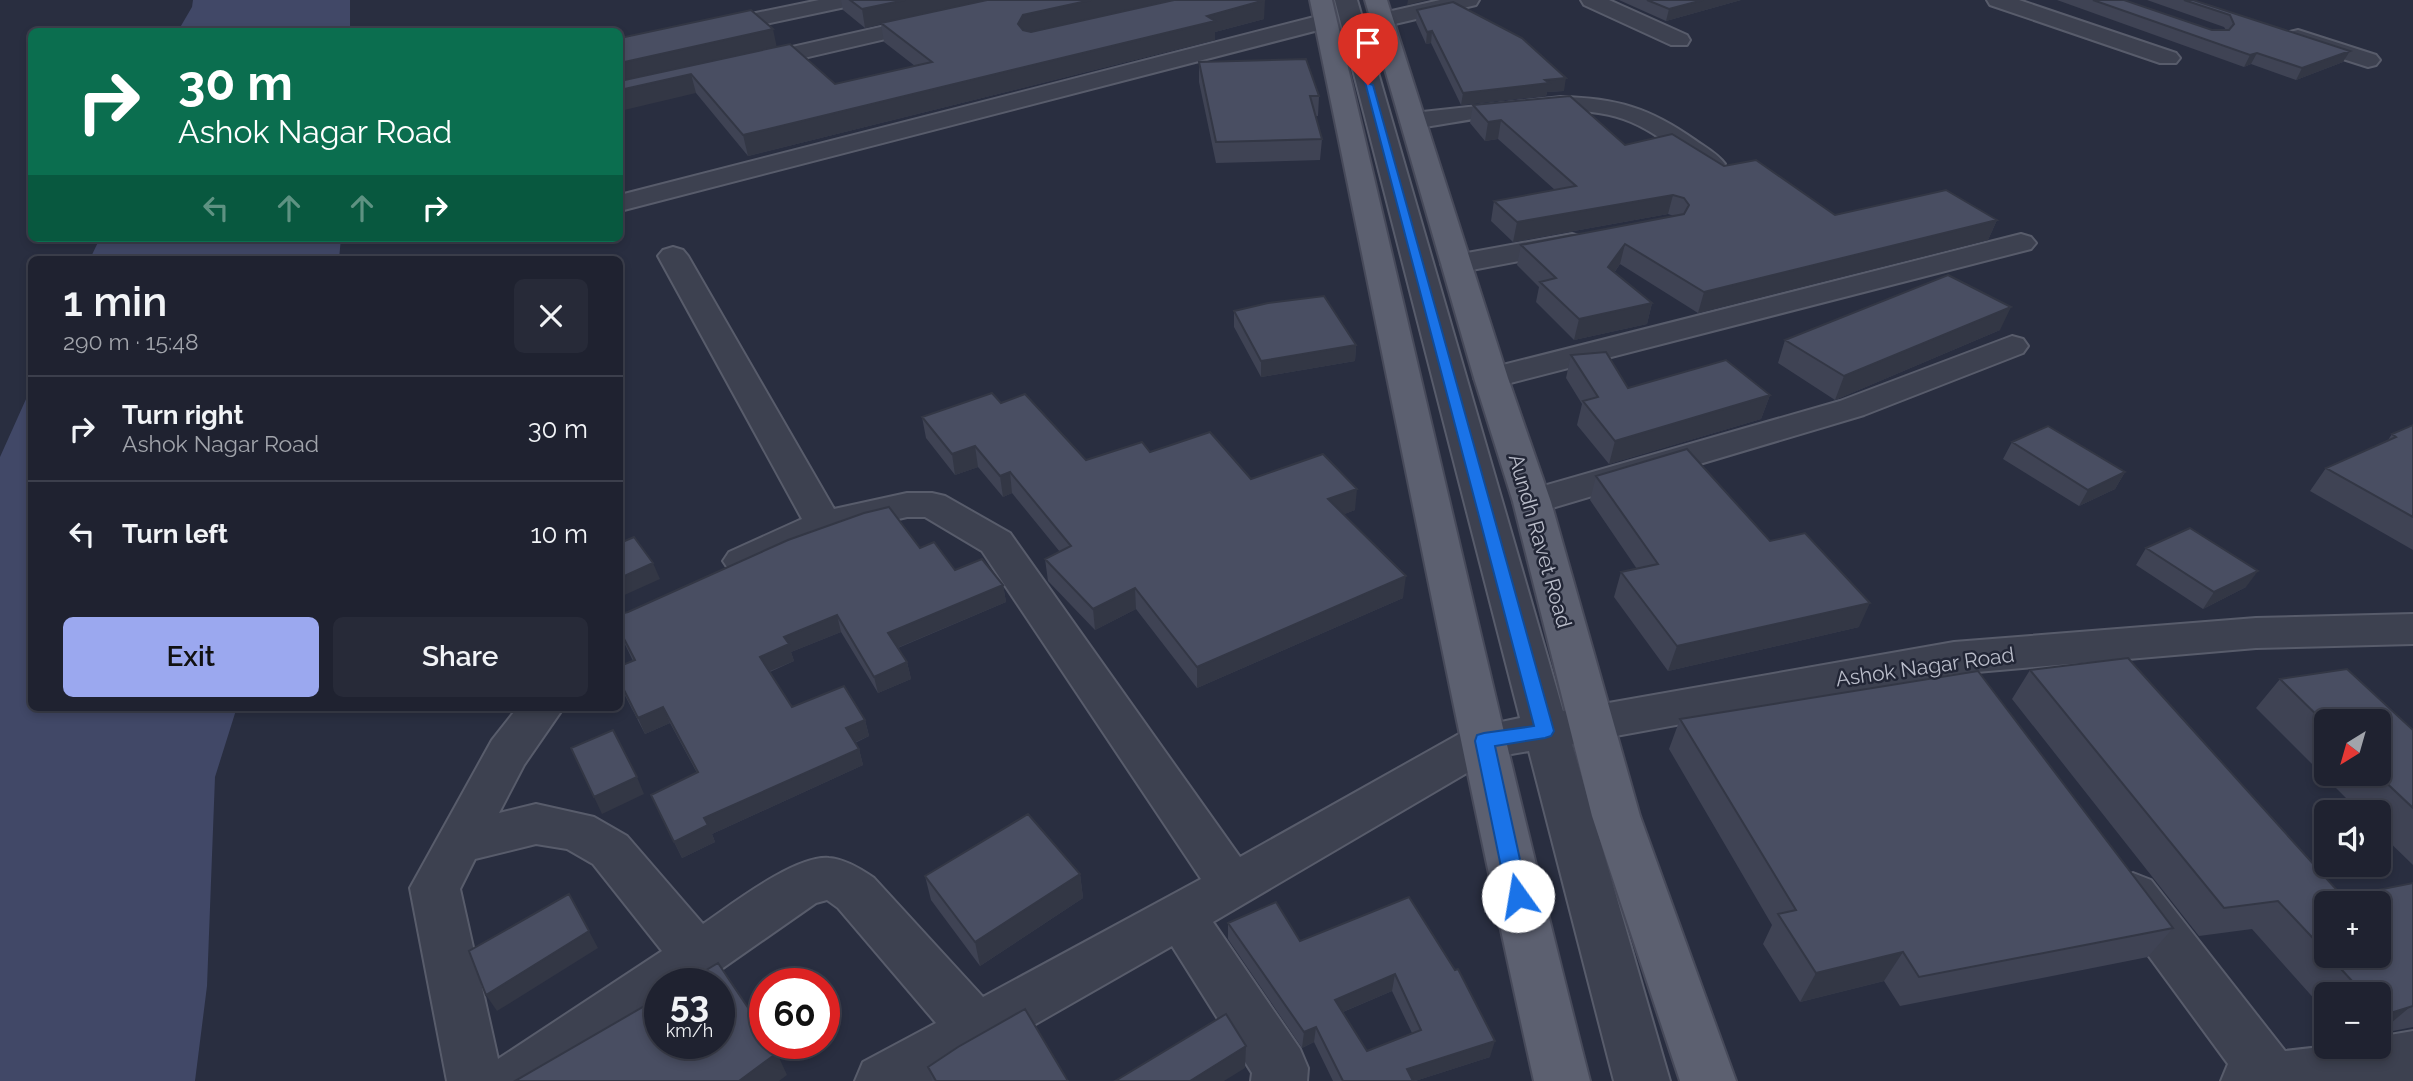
<!DOCTYPE html>
<meta charset="utf-8">
<style>
body{margin:0;font-family:Raleway,sans-serif;background:#272a38;color:#f1f3f6;height:100vh;display:flex;flex-direction:column;font-size:26px;white-space:nowrap}
*{box-sizing:border-box;margin:0}
p{font-size:23px;color:#a1a4ab}
.icon{flex:none;width:38px;height:38px;fill:none;stroke:currentColor;stroke-width:2;stroke-linecap:round;stroke-linejoin:round}
.map{position:relative;flex:1;overflow:hidden}
.details{position:absolute;left:28px;top:256px;width:595px;height:455px;display:flex;flex-direction:column;background:#1f2230;border-radius:10px;box-shadow:0 4px 10px #0003,0 0 0 2px #3c3f4c}
.details>*{flex:none}
.top-card{position:absolute;left:28px;top:28px;width:595px;height:214px;border-radius:10px;box-shadow:0 4px 10px #0003,0 0 0 2px #3c3f4c;background:#0b6e4f;color:#fff;overflow:hidden}
.needle{width:46px;rotate:217deg}
.tools{position:absolute;left:2314px;top:709px;display:grid;gap:14px}
.tools a{display:grid;place-items:center;width:77px;height:77px;border-radius:10px;background:#1f2230;box-shadow:0 4px 10px #0003,0 0 0 2px #3c3f4c;font-size:35px}
.speed{position:absolute;left:644px;top:968px;display:flex;gap:14px;font-size:35px;font-weight:700;text-align:center}
.speed>*{display:grid;place-content:center;width:91px;height:91px;border-radius:50%;background:#1f2230;box-shadow:0 4px 10px #0003,0 0 0 2px #3c3f4c;line-height:1}
.speed small{font-size:18px;font-weight:400}
.speed .limit{border:10px solid #d22;background:#fff;color:#111}
.pin{position:absolute;display:grid;place-items:center;width:60px;height:60px;color:#fff;margin:-72px -30px;border-radius:50% 50% 50% 0;rotate:-45deg;box-shadow:0 0 7px #0007}
.pin .icon{rotate:45deg}
.me{position:absolute;width:77px;margin:-38px;rotate:347deg;stroke-linejoin:round;filter:drop-shadow(0 0 5px #0008)}
.turn{display:flex;align-items:center;gap:24px;height:147px;padding:0 35px;font-size:32px}
.turn .icon{width:91px;height:91px;stroke-width:2.5}
.turn b{display:block;font-size:49px;line-height:60px}
.lanes{display:flex;align-items:center;height:66px;padding:0 35px;background:#0003;justify-content:center;gap:35px;direction:ltr}
.lanes .off{opacity:.35}
.round{display:grid;place-items:center;flex:none;width:74px;height:74px;border-radius:10px;background:#272a38}
.headline{display:flex;align-items:center;justify-content:space-between;height:119px;padding:0 35px}
h1{font-size:42px;font-weight:600;line-height:52px}
.cta{display:flex;gap:14px;margin-top:auto;padding:14px 35px}
.cta a{flex:1;height:80px;border-radius:10px;background:#9ba8ef;color:#111;font-size:28px;font-weight:600;line-height:80px;text-align:center}
.cta a+a{background:#272a38;color:#f1f3f6}
ul{padding:0;list-style:none}
li{display:flex;align-items:center;gap:21px;height:105px;padding:0 35px;border-top:2px solid #3c3f4c}
li div{flex:1}
li b{display:block;font-size:26px}
li em{font-style:normal}
.map>svg:first-child{display:block}
.water{fill:#414867}
.lines{fill:none;stroke-linecap:round;stroke-linejoin:round}
.minor-casing{stroke:#585c6b;stroke-width:4}
.major-casing{stroke:#474a5a;stroke-width:4}
.minor{fill:#3d4150;fill-rule:evenodd}
.major{fill:#5c6070;fill-rule:evenodd}
.wall{fill:#3f4354;fill-rule:evenodd}
.shaded-wall{fill:#333745}
.building{fill:#494e62;stroke:#333745;stroke-width:2;fill-rule:evenodd}
.route{fill:#1a73e8;stroke:#114b97;stroke-width:2}
.labels{text-anchor:middle;stroke-width:5;stroke-linejoin:round;paint-order:stroke}
.street-label{font-size:21px;fill:#babdca;stroke:#222636}
</style>
<div class="map">
<svg width="2413" height="1081" viewBox="0 0 2413 1081">
<rect width="100%" height="100%" fill="#292e40"/>
<path class="water" d="M193 0H350V31H178L192 7Z
M100 238H341L339 259H90Z
M31 388 32 707H237L215 777 207 986 195 1081H0V457Z"/>
<g class="lines">
<g class="minor-casing">
<path id="minor" d="M819 0H861L858 5 850 6 620 55V41Z
M1000 0H1039L1036 5 1028 6 748 71 740 69 736 64 740 59 748 57Z
M1335 0H1357L1563 711 1954 642 2256 618 2413 614V644L2256 648 1954 674 1572 744 1670 1081H1614L1529 751 1494 757 1213 922 1300 1049 1308 1068 1307 1081H1251L1252 1073 1172 946 936 1081H855L863 1062 936 1023 838 908 827 900 816 903 700 984H660V1012L561 1081H447L410 888 492 740 518 707H564L524 765 499 813 536 804 594 817 627 836 703 924C731 905 795 855 829 858 845 859 861 869 874 878L983 997 1201 879 982 551 925 517H907L835 534 757 570 743 574 729 570 723 561 729 552 802 519 658 256 663 250 673 247 683 250 688 256 834 509 907 493H932L945 496 1010 533 1240 857 1468 729 1520 718ZM536 844 567 849 593 864 662 951 498 1059 460 889 475 859Z
M1440 0H1479L1476 5 1382 27 1374 25 1371 20 1374 15Z
M1581 0H1609L1687 35 1690 40 1687 45H1671L1584 5Z
M1987 0H2019L2176 53 2180 58 2176 63H2160L1990 5Z
M1326 14 1334 16 1337 21 1334 26 620 211V195Z
M2298 30 2376 55 2380 60 2376 65 2368 67 2290 42 2287 37 2290 32Z
M1561 97C1616 98 1650 108 1695 140 1705 147 1718 154 1725 164L1721 170 1712 172 1703 170C1680 153 1657 133 1631 122 1571 96 1476 120 1413 129L1404 126 1400 121 1404 116 1413 113Z
M1572 234 1582 237 1587 243 1582 249 1456 273 1445 270 1441 264 1445 258 1456 255Z
M2021 234 2031 237 2036 243 2031 249 1491 388 1479 385 1474 378 1479 371Z
M2012 336 2023 339 2028 346 2023 353 1864 415 1532 514 1519 511 1513 502 1519 493 1840 401Z
M2133 873 2151 880 2285 1051 2329 1046H2378V1037L2413 1031V1081H2221L2228 1064 2115 910 2108 895 2115 880Z"/>
</g>
<g class="major-casing">
<path id="major" d="M1310 0H1332C1418 360 1498 722 1590 1081H1534C1454 722 1385 360 1310 0Z
M1365 0H1387L1508 378 1551 502 1640 816 1736 1081H1680L1592 816 1513 502 1474 378Z"/>
</g>
<use href="#minor" class="minor"/>
<use href="#major" class="major"/>
</g>
<path class="wall" d="M841 0H1173L1264 19 1215 32V40L748 156 696 93 620 38 835 84 915 66 884 42 881 24 865 28 843 10Z
M1619 0H1741L1666 21Z
M2057 0H2124L2212 30H2226L2224 27 2147 0H2193L2343 62 2296 80 2251 64 2244 67Z
M1417 10 1564 91 1547 92 1546 96 1461 105 1431 43 1426 44 1416 22Z
M1199 62 1319 96 1318 116H1315L1322 139 1320 160 1216 163 1199 82Z
M1473 105 1625 145 1724 166 1835 215 1997 220 1988 240 1698 313 1620 264 1614 273 1652 303 1647 324 1574 340 1536 302 1539 287 1517 265 1521 245 1674 216 1668 214 1513 242 1491 221 1494 201 1555 190 1498 139 1485 141 1470 123Z
M1234 311 1356 345 1355 361 1261 377 1234 327Z
M2000 330 1835 400 1778 363 1785 340Z
M1571 355 1628 388 1770 395 1761 419 1609 464 1577 425 1582 404 1566 378Z
M1001 403 1086 460 1150 452 1251 479 1355 510 1344 514 1403 598 1197 688 1136 609 1095 630 1048 581 1045 559 1060 552 1012 493 1003 497 978 467 955 475 926 438 922 417Z
M2413 425V550L2310 491 2326 468 2388 440 2392 434Z
M2012 442 2125 472 2115 489 2079 506 2003 459Z
M1596 476 1770 541 1859 627 1668 671 1614 597 1621 572 1637 569 1590 500Z
M920 548 955 570 1003 585 1006 602 898 648 907 662 911 679 878 693 841 632 791 652 794 661 770 672 792 707 865 720 869 736 855 743 859 749 863 765 712 834 715 842 682 858 651 795 697 773 670 723 645 734 620 686V666L633 661 620 634V614Z
M2146 548 2246 587 2203 609 2136 565Z
M2030 670 2343 897 2413 883V1027L2378 1034V994H2326V1012L2252 929 2199 936 2012 699ZM2326 903 2378 956H2326Z
M2280 679 2413 730V865L2378 831V812H2360L2256 708ZM2326 721 2378 774H2326Z
M1680 719 2173 928 2148 957 1900 1006 1884 981 1800 1002 1763 944 1772 925 1669 749Z
M1080 874 1083 898 980 966 931 900 925 876Z
M1409 897 1490 1057 1415 1081H1333L1314 1042 1302 1048 1228 939V923L1300 941ZM1392 991 1412 1033 1367 1051 1343 1012Z
M928 1067 1068 1081H932Z"/>
<path class="shaded-wall" d="M905 0H988L865 28 862 9Z
M1091 0H1173L1020 42 1018 24 1023 15Z
M1265 0 1264 19 1215 32V40L748 156 743 135Z
M1408 0H1428L1407 5Z
M1703 0H1741L1666 21 1669 9Z
M773 29 777 48 620 83V63Z
M1432 31 1431 43 1426 44 1427 32Z
M2350 51 2343 62 2296 80 2302 68Z
M2257 53 2251 64 2244 67 2250 55Z
M691 74 696 93 620 111V90Z
M1566 78 1564 91 1547 92 1546 96 1461 105 1463 93Z
M1501 120 1498 139 1485 141 1488 122Z
M1673 195 1668 214 1513 242 1517 222Z
M1997 220 1988 240 1698 313 1704 292Z
M1625 244 1620 264 1603 288 1608 267Z
M1652 303 1647 324 1574 340 1579 319Z
M2011 307 2000 330 1835 400 1844 376Z
M1356 345 1355 361 1261 377V361Z
M1770 395 1761 419 1609 464 1615 441Z
M975 446 978 467 955 475 952 454Z
M1010 472 1012 493 1003 497 1000 476Z
M2125 472 2115 489 2079 506 2088 490Z
M1357 489 1355 510 1327 521 1328 499Z
M653 563 660 579 620 597V578Z
M2258 571 2246 587 2203 609 2214 592Z
M1406 576 1403 598 1197 688V667Z
M1003 585 1006 602 892 650 888 633Z
M1135 588 1136 609 1095 630 1093 609Z
M1870 603 1859 627 1668 671 1677 646Z
M837 615 841 632 791 652 794 661 765 673 760 657 784 637Z
M907 662 911 679 878 693 874 677Z
M663 707 670 723 645 734 638 718Z
M865 720 869 736 851 744 846 728Z
M859 749 863 765 712 834 715 842 682 858 674 842 704 818Z
M637 777 644 794 602 814 594 797Z
M1080 874 1083 898 980 966 975 942Z
M569 894 598 948 497 1011 486 995Z
M1903 952 1884 981 1800 1002 1816 973Z
M1395 974 1392 991 1333 1016 1335 1000Z
M2410 1007 2378 1034V1020L2384 1015Z
M1316 1027 1314 1042 1302 1048 1304 1032Z
M1495 1041 1490 1057 1415 1081H1404L1407 1069Z
M1246 1046 1245 1068 1224 1081H1190Z
M777 1053 787 1075 779 1081H739Z"/>
<path class="building" d="M850 0H905L862 9Z
M987 0H1091L1023 15 1018 24 1023 30 1031 32 1174 0H1265L1207 16 1215 21 743 135 691 74 620 90V81L790 44 835 84 932 62 881 23Z
M1647 0H1703L1669 9Z
M2093 0H2124L2212 30H2229L2234 24 2230 15 2184 0H2193L2350 51 2302 68 2257 53 2250 55Z
M1453 2 1522 38 1566 78 1545 80 1549 83 1463 93 1432 31 1427 32 1417 10Z
M751 10 773 29 620 63V38Z
M1306 59 1319 96H1310L1322 139 1216 142 1199 62Z
M1570 96 1625 145 1672 134 1724 166 1756 160 1835 215 1946 190 1997 220 1704 292 1625 244 1608 267 1652 303 1579 319 1540 282 1556 278 1521 245 1684 214 1689 205 1684 198 1673 195 1517 222 1494 201 1576 186 1501 120 1488 122 1473 105Z
M1948 275 2011 307 1844 376 1785 340Z
M1324 296 1356 345 1261 361 1234 311 1268 303Z
M1606 352 1628 388 1726 360 1770 395 1615 441 1583 401 1598 397 1571 355Z
M992 393 1001 403 1025 394 1086 460 1142 442 1150 452 1210 432 1251 479 1323 454 1357 489 1328 499 1406 576 1197 667 1135 588 1093 609 1045 559 1071 546 1010 472 1000 476 975 446 952 454 922 417Z
M2413 425V517L2326 468 2396 437 2392 434Z
M2048 426 2125 472 2088 490 2012 442Z
M1687 449 1770 541 1805 533 1870 603 1677 646 1621 572 1658 564 1596 476Z
M889 507 920 548 934 542 955 570 982 559 1003 585 888 633 907 662 874 677 837 615 784 637 789 644 760 657 792 707 844 686 865 720 846 728 859 749 704 818 708 825 674 842 651 795 698 772 663 707 638 718 620 682V666L635 660 620 631V614L628 612 788 540 864 513Z
M2190 528 2258 571 2214 592 2146 548Z
M634 537 653 563 620 578V543Z
M2128 658 2343 897 2413 883V1006L2384 1015 2378 1009V994H2364L2329 956H2378V903H2326V952L2278 901 2224 908 2030 670Z
M2347 669 2413 730V808L2377 774H2378V721H2326V724L2280 679Z
M1978 671 2173 928 1919 977 1903 952 1816 973 1778 914 1796 910 1680 719Z
M613 730 637 777 594 797 571 748Z
M1028 814 1080 874 975 942 925 876Z
M569 894 589 931 486 995 469 951Z
M1409 897 1455 970 1458 969 1495 1041 1407 1069 1413 1081H1343L1316 1027 1304 1032 1228 923 1276 902 1300 941ZM1395 974 1421 1030 1367 1051 1335 1000Z
M718 963 765 1033V1043H771L777 1053 739 1081H515L660 997V1043H719V984H683Z
M1025 1009 1068 1081H936L928 1067 958 1047Z
M1226 1014 1246 1046 1190 1081H1115Z"/>
<path class="route" d="M1365 82 1373 85 1554 731 1551 736 1545 738 1495 746 1528 896 1525 902 1518 905 1510 902 1507 896 1475 741 1477 735 1484 733 1534 726Z"/>
<g class="labels">
<g class="street-label">
<text transform="translate(1540 541) rotate(74)" y="7">Aundh Ravet Road</text>
<text transform="translate(1925 667) rotate(-8)" y="7">Ashok Nagar Road</text>
</g>
</g>
</svg>
<div class="tools">
<a><svg class="needle" viewBox="-14 -14 28 28"><path d="M0-13l5 13h-10z" fill="#e53935"/><path d="M0 13l5-13h-10z" fill="#a1a4ab"/></svg></a>
<a><svg class="icon" aria-label="sound" viewBox="0 0 24 24"><path d="M4 9h4l5-4v14l-5-4H4zM17 9q2 3 0 6"/></svg></a>
<a>+</a>
<a>−</a>
</div>
<div class="speed"><div>53<small>km/h</small></div><div class="limit">60</div></div>
<div class="pin" style="left:1368px;top:85px;background:#d93025"><svg class="icon" aria-label="arrive" viewBox="0 0 24 24"><path d="M6 21V4h12l-3 4 3 4H6"/></svg></div>
<svg class="me" style="left:1518px;top:896px" viewBox="-20 -20 40 40"><circle r="19" fill="#fff"/><path d="M0-13L10 11 0 6-10 11z" fill="#1a73e8"/></svg>
<div class="top-card">
<div class="turn"><svg class="icon" aria-label="right" viewBox="0 0 24 24"><path d="M7 20v-9h11M14 6l5 5-5 5"/></svg><div><b>30 m</b>Ashok Nagar Road</div></div>
<div class="lanes"><svg class="icon off" aria-label="left" viewBox="0 0 24 24"><path d="M17 20v-9H6M10 6l-5 5 5 5"/></svg><svg class="icon off" aria-label="ahead" viewBox="0 0 24 24"><path d="M12 20V5M6 11l6-6 6 6"/></svg><svg class="icon off" aria-label="ahead" viewBox="0 0 24 24"><path d="M12 20V5M6 11l6-6 6 6"/></svg><svg class="icon" aria-label="right" viewBox="0 0 24 24"><path d="M7 20v-9h11M14 6l5 5-5 5"/></svg></div>
</div>
<section class="details">
<div class="headline"><div><h1>1 min</h1><p>290 m · 15:48</p></div><a class="round"><svg class="icon" aria-label="close" viewBox="0 0 24 24"><path d="M6 6l12 12M18 6L6 18"/></svg></a></div>
<ul>
<li><svg class="icon" aria-label="right" viewBox="0 0 24 24"><path d="M7 20v-9h11M14 6l5 5-5 5"/></svg><div><b>Turn right</b><p>Ashok Nagar Road</p></div><em>30 m</em></li>
<li><svg class="icon" aria-label="left" viewBox="0 0 24 24"><path d="M17 20v-9H6M10 6l-5 5 5 5"/></svg><div><b>Turn left</b></div><em>10 m</em></li>
</ul>
<div class="cta"><a>Exit</a><a>Share</a></div>
</section>
</div>
